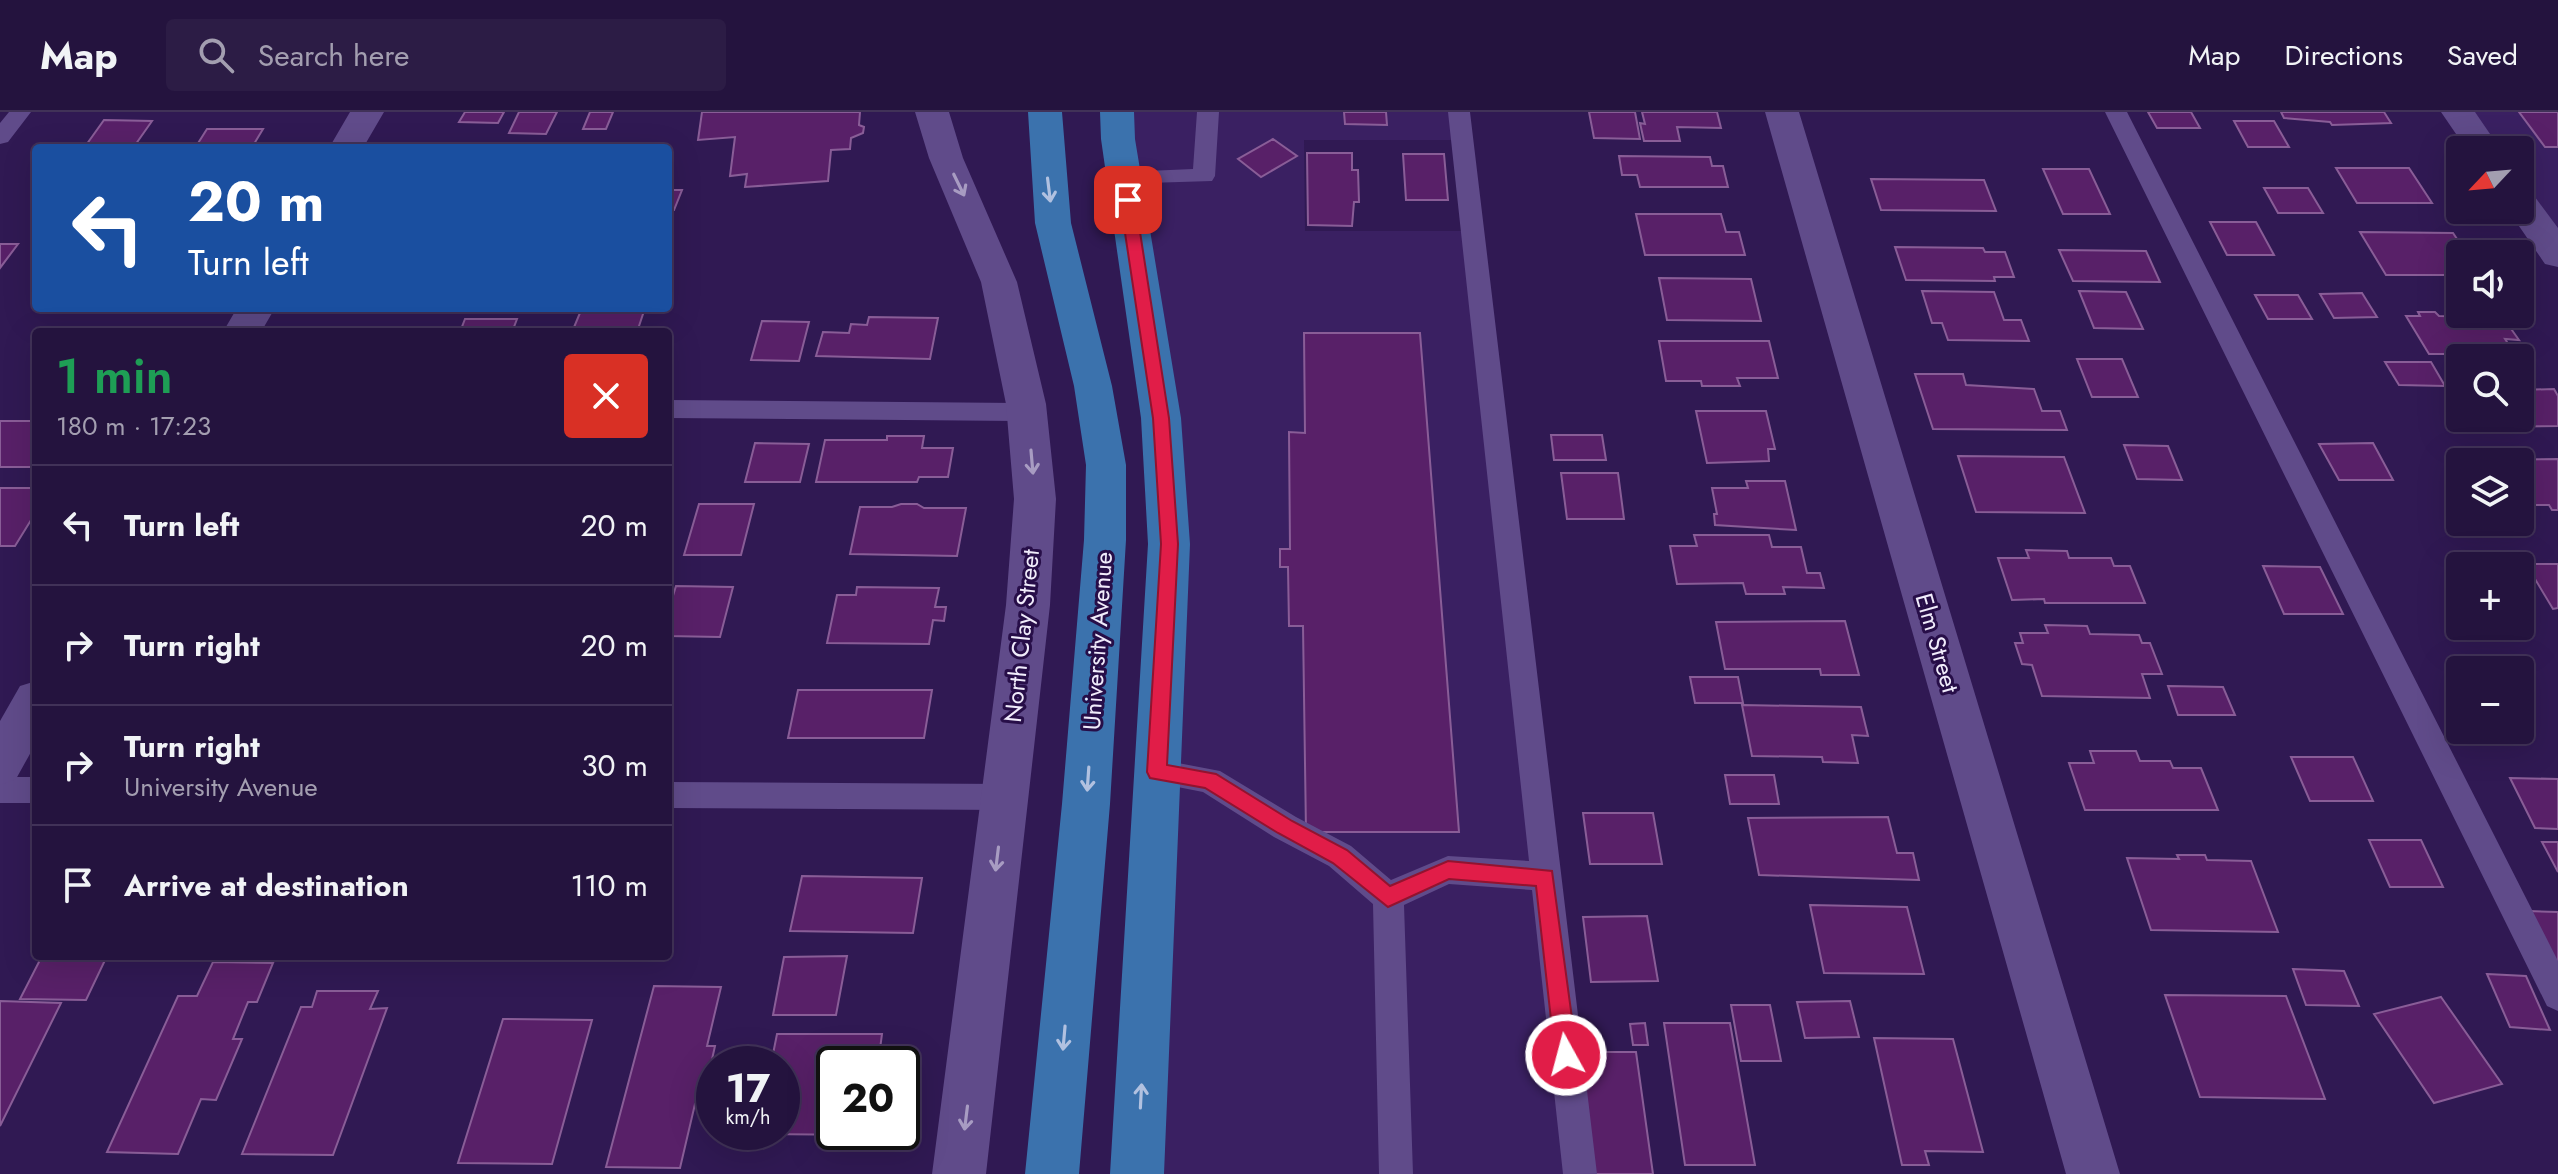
<!DOCTYPE html>
<meta charset="utf-8">
<style>
body{margin:0;font-family:Jost,sans-serif;background:#2c1c45;color:#f1f3f6;height:100vh;display:flex;flex-direction:column;font-size:30px;white-space:nowrap}
*{box-sizing:border-box;margin:0}
p{font-size:26px;color:#a39eb0}
.icon{flex:none;width:44px;height:44px;fill:none;stroke:currentColor;stroke-width:2;stroke-linecap:round;stroke-linejoin:round}
.map{position:relative;flex:1;overflow:hidden}
.panel{position:absolute;left:32px;top:216px;width:640px;height:632px;display:flex;flex-direction:column;background:#24133e;border-radius:8px;box-shadow:0 8px 32px #0002,0 0 0 2px #413258}
.panel>*{flex:none}
.top-card{position:absolute;left:32px;top:32px;width:640px;height:168px;border-radius:8px;box-shadow:0 8px 32px #0002,0 0 0 2px #413258;background:#1a4fa0;color:#fff;overflow:hidden}
.needle{width:52px;rotate:244deg}
.fabs{position:absolute;left:2446px;top:24px;display:grid;gap:16px}
.fabs a{display:grid;place-items:center;width:88px;height:88px;border-radius:8px;background:#24133e;box-shadow:0 8px 32px #0002,0 0 0 2px #413258;font-size:40px}
.speed{position:absolute;left:696px;top:934px;display:flex;gap:16px;font-size:40px;font-weight:700;text-align:center}
.speed>*{display:grid;place-content:center;width:104px;height:104px;border-radius:50%;background:#24133e;box-shadow:0 8px 32px #0002,0 0 0 2px #413258;line-height:1}
.speed small{font-size:20px;font-weight:400}
.speed .limit{border:4px solid #111;border-radius:12px;background:#fff;color:#111}
.pin{position:absolute;display:grid;place-items:center;width:68px;height:68px;color:#fff;margin:-34px;border-radius:16px;box-shadow:0 4px 12px #0006}
.me{position:absolute;width:88px;margin:-44px;rotate:353deg;stroke-linejoin:round;filter:drop-shadow(0 0 6px #0008)}
.turn{display:flex;align-items:center;gap:28px;height:168px;padding:0 24px;font-size:36px}
.turn .icon{width:104px;height:104px;stroke-width:2.5}
.turn b{display:block;font-size:56px;line-height:68px}
.round{display:grid;place-items:center;flex:none;width:84px;height:84px;border-radius:8px;background:#2c1c45}
.head{display:flex;align-items:center;justify-content:space-between;height:136px;padding:0 24px}
h1{font-size:48px;font-weight:600;line-height:60px;color:#1e9e55}
ul{padding:0;list-style:none}
li{display:flex;align-items:center;gap:24px;height:120px;padding:0 24px;border-top:2px solid #413258}
li div{flex:1}
li b{display:block;font-size:30px}
li em{font-style:normal}
header{display:flex;align-items:center;gap:48px;box-sizing:border-box;height:112px;padding:0 40px;background:#24133e;border-bottom:2px solid #413258}
header strong{font-size:38px}
nav{display:flex;gap:44px;margin-inline-start:auto;font-size:28px}
.search{width:560px;height:72px;background:#2c1c45;display:flex;align-items:center;gap:20px;box-sizing:border-box;padding:0 28px;border-radius:8px;color:#a39eb0;font-size:30px}
.map>svg:first-child{display:block}
.built{fill:#3a2062}
.building{fill:#582068;stroke:#895d97;stroke-width:2}
.lines{fill:none;stroke-linecap:round;stroke-linejoin:round}
.service{fill:#604b8a;fill-rule:evenodd}
.minor{fill:#604b8a;fill-rule:evenodd}
.primary{fill:#3b72ad;fill-rule:evenodd}
.oneway{stroke:#a89cc2}
.oneway2{stroke:#b1c1e0}
.route{fill:#e11d48;stroke:#92132f;stroke-width:2}
.labels{text-anchor:middle;stroke-width:6;stroke-linejoin:round;paint-order:stroke}
.street-label{font-size:24px;fill:#f0ecfb;stroke:#270e48}
</style>
<header>
<strong>Map</strong>
<div class="search"><svg class="icon" aria-label="search" viewBox="0 0 24 24"><circle cx="10" cy="10" r="6"/><path d="M15 15l6 6"/></svg>Search here</div>
<nav><a>Map</a><a>Directions</a><a>Saved</a></nav>
</header>
<div class="map">
<svg width="2558" height="1062" viewBox="0 0 2558 1062">
<rect width="100%" height="100%" fill="#301953"/>
<path class="built" d="M1117 0H1459L1461 28H1304L1305 119H1472L1580 1062H1137L1169 432Z
M2458 0H2558V143L2520 89V38H2484Z"/>
<path class="building" d="M465 0H504L498 11 459 10Z
M519 0H557L546 22 509 21Z
M590 0H613L606 17H583Z
M702 0H860L859 13 864 15 863 21 851 26 850 37 831 38 828 69 745 75 747 62 730 64 735 25 698 28Z
M1344 0H1386L1387 13 1345 12Z
M1589 0H1635L1640 27 1594 26Z
M1642 0H1717L1721 16 1677 15 1680 29H1644L1640 11 1645 12Z
M2148 0H2191L2200 16H2157Z
M2281 0H2384L2391 11 2332 13 2330 10 2284 6Z
M2519 0H2558V35H2545Z
M104 8 152 9 133 36H84Z
M2234 9H2274L2289 35H2248Z
M207 17H263L254 32H264L261 36H195Z
M1273 27 1297 44 1261 65 1238 47Z
M1307 41H1352V58H1358L1359 90H1354L1352 114 1308 113Z
M1403 42H1444L1448 88H1406Z
M1619 44 1710 45 1712 54H1723L1728 75H1640L1637 63H1622Z
M2336 56H2409L2432 91H2357Z
M2043 57H2089L2110 102H2063Z
M1871 67 1984 68 1996 99 1881 98Z
M2264 76H2308L2323 101H2278Z
M668 78H682L674 98H668Z
M1636 102H1721L1726 120H1739L1745 143H1645Z
M2210 110H2256L2274 143H2227Z
M2360 120 2453 121 2467 142H2460V163H2386Z
M0 132H18L0 156Z
M1895 135 1983 136 1985 140H2005L2014 165H1994L1995 169 1906 168Z
M2059 138 2146 139 2160 170 2073 169Z
M1659 166 1751 167 1761 209 1667 208Z
M1922 179 1994 180 2004 208H2021L2029 229 1948 228 1942 211H1932Z
M2079 179 2126 180 2143 217 2094 216Z
M2362 181 2377 205 2334 206 2320 182Z
M2255 183H2298L2312 207H2268Z
M582 196H645L637 220H572Z
M2418 200H2435L2439 204 2491 205 2496 214H2509L2519 228 2505 227 2515 242H2429L2406 204H2420Z
M869 205 938 206 930 247 816 244 823 220 849 221 851 212 867 213Z
M465 207H517L512 220H460Z
M762 209 809 210 799 249 751 248Z
M1304 221H1420L1459 720H1306L1303 514H1289L1288 455H1280V437H1290L1289 320 1305 321Z
M1659 229H1769L1778 266H1737L1740 274H1702L1701 269H1666Z
M2077 247H2122L2138 285H2092Z
M2385 250H2431L2445 274 2399 273Z
M1915 262H1963L1966 273 2034 277 2042 299H2060L2067 318 1933 317Z
M2554 277 2558 284V314L2479 315 2473 306H2520V278Z
M1696 299H1766L1775 337H1768L1769 349 1707 351Z
M0 309H36V355H0Z
M1551 323H1602L1606 348H1554Z
M887 324H924L922 336H953L948 365H919L917 370H816L825 328H887Z
M755 331 809 332 800 370H745Z
M2373 331 2393 368H2339L2319 332Z
M2124 333 2168 334 2182 368 2137 367Z
M1958 344 2064 345 2085 401 1976 400Z
M2558 347V398H2552L2549 393H2520V350L2469 348Z
M1561 361H1618L1624 407H1567Z
M1746 369H1785L1796 418 1715 413 1714 402H1717L1712 376H1748Z
M0 376H36V400L15 434H0Z
M699 392H754L741 443H684Z
M901 392H917L924 396H966L957 444 850 442 860 395H892Z
M1694 423H1769L1772 435H1801L1807 461H1820L1824 476 1783 475 1785 482H1746L1743 471 1677 472 1670 434H1697Z
M2026 438 2067 439 2069 446H2111L2114 454H2130L2145 491H2045L2044 487 2012 488 1998 446H2029Z
M2526 452H2558V496L2553 497Z
M2263 454 2320 455 2343 502H2284Z
M676 474 733 475 720 525 668 524V500Z
M857 475 939 476 935 495H946L944 509 933 508 929 532 827 531 837 483H856Z
M1845 509 1859 563H1821L1820 557H1725L1716 510Z
M2045 513 2087 514 2090 522 2139 523 2142 531H2150L2162 562H2142L2150 586 2042 584 2032 553 2022 552 2015 531H2023L2020 521H2048Z
M1690 565H1738L1743 591H1695Z
M2168 574 2223 575 2235 603H2178Z
M798 578H932L924 626H788Z
M1742 593 1861 595 1868 624 1852 623 1858 651 1823 650 1822 645 1752 644Z
M2090 639H2136L2140 649H2170L2173 656H2201L2218 698H2085L2069 651H2094Z
M2291 645H2353L2373 689H2310Z
M1725 663H1774L1779 692H1730Z
M2510 666 2558 667V717L2535 716Z
M1583 701H1653L1662 752H1590Z
M1888 705 1897 741H1913L1919 768 1759 763 1748 706Z
M2369 728H2421L2443 775H2390Z
M2542 730H2558V760Z
M2177 743H2205L2207 748 2251 749 2278 820 2151 818 2127 746 2179 747Z
M802 764 922 766 913 821 790 819Z
M1810 793 1907 795 1924 862 1824 861Z
M2528 799 2558 800V860Z
M1647 804 1658 869 1591 870 1583 805Z
M42 844H107L86 888 20 887Z
M847 844 836 903H773L784 845Z
M213 850 273 851 257 890H248L233 927H242L216 988 201 987 178 1042 107 1040 178 884H197Z
M2293 857 2344 859 2359 894 2306 893Z
M2487 862 2526 864 2550 918 2510 915Z
M654 874 721 875 707 934H715L702 992H695L680 1056 606 1055Z
M317 879H378L370 897 387 896 333 1043 242 1042 301 895H312Z
M2165 883 2286 884 2325 987 2200 985Z
M2441 885 2502 972 2434 991 2374 902Z
M0 889 61 891 0 1014Z
M1850 889 1859 925 1805 926 1797 890Z
M1731 893H1770L1781 949H1741Z
M503 907 592 908 552 1052 458 1051Z
M1645 911 1648 933H1633L1630 912Z
M1664 911H1730L1755 1053H1685Z
M777 922H882L878 952H834V1020H867V1023L757 1022 782 1020V952H771Z
M1874 926 1953 927 1983 1040 1925 1039 1929 1053H1902Z
M1569 940H1636L1653 1062H1583Z"/>
<g class="lines">
<path class="service" d="M9 0H31L8 30 0 32V11Z
M1197 0H1219L1215 64 1212 69 1116 72 1113 67 1116 62 1124 60 1193 57Z
M1448 0H1470L1597 1062H1563L1532 778 1449 772 1404 793 1413 1062H1379L1373 792 1329 754 1274 725 1203 680 1147 669 1142 660 1147 651 1157 647 1220 659 1296 705 1351 734 1391 768 1448 744 1529 749Z
M2105 0H2127L2558 849V899L2547 894Z
M668 288 1027 291 1036 293 1040 300 1036 307 1027 309 668 306Z
M0 665H36V691H0Z
M668 670 1004 672 1015 675 1019 685 1015 695 1004 698 668 696Z"/>
<path class="minor" d="M350 0H384L363 36H329Z
M915 0H949L963 46 1017 170 1046 292 1056 387 1050 493 986 1062H932L1006 493 1014 387 1006 292 981 170 929 46Z
M1765 0H1799L2120 1062H2066Z
M2441 0H2475L2501 38H2467Z
M2520 77 2532 81 2558 116V155L2545 152 2508 98H2520Z
M237 196H275L261 220H223Z
M36 569V631L16 667 0 673V609L20 574Z"/>
<path class="primary" d="M1028 0H1062L1071 111 1112 274 1126 353V428L1110 692 1079 1062H1025L1062 692 1084 428 1086 353 1074 274 1035 111Z
M1100 0H1134L1135 27 1181 306 1190 432 1164 1062H1110L1148 432 1141 306 1101 27Z"/>
</g>
<defs><path id="oneway-shaft" d="M-6 0H5M1.5-3L5.5 0L1.5 3" fill="none" stroke-width="1.6" stroke-linecap="round" stroke-linejoin="round" transform="scale(2)"/></defs>
<g class="oneway">
<use href="#oneway-shaft" transform="translate(959 73) rotate(64)"/>
<use href="#oneway-shaft" transform="translate(1032 350) rotate(85)"/>
<use href="#oneway-shaft" transform="translate(997 747) rotate(97)"/>
<use href="#oneway-shaft" transform="translate(966 1006) rotate(97)"/>
</g>
<g class="oneway2">
<use href="#oneway-shaft" transform="translate(1049 78) rotate(83)"/>
<use href="#oneway-shaft" transform="translate(1088 667) rotate(94)"/>
<use href="#oneway-shaft" transform="translate(1064 926) rotate(95)"/>
<use href="#oneway-shaft" transform="translate(1141 984) rotate(-87)"/>
</g>
<path class="route" d="M1128 84 1135 88 1169 306 1178 432 1167 653 1216 662 1292 709 1347 738 1390 774 1448 749 1552 759 1577 943 1574 951 1566 954 1558 951 1555 943 1536 774 1449 767 1388 795 1333 751 1278 721 1205 676 1150 666 1147 660 1161 432 1153 306 1120 88Z"/>
<g class="labels">
<g class="street-label">
<text transform="translate(1022 524) rotate(-84)" y="8">North Clay Street</text>
<text transform="translate(1098 529) rotate(-86)" y="8">University Avenue</text>
<text transform="translate(1937 531) rotate(74)" y="8">Elm Street</text>
</g>
</g>
</svg>
<div class="fabs">
<a><svg class="needle" viewBox="-14 -14 28 28"><path d="M0-13l5 13h-10z" fill="#e53935"/><path d="M0 13l5-13h-10z" fill="#a39eb0"/></svg></a>
<a><svg class="icon" aria-label="sound" viewBox="0 0 24 24"><path d="M4 9h4l5-4v14l-5-4H4zM17 9q2 3 0 6"/></svg></a>
<a><svg class="icon" aria-label="search" viewBox="0 0 24 24"><circle cx="10" cy="10" r="6"/><path d="M15 15l6 6"/></svg></a>
<a><svg class="icon" aria-label="layers" viewBox="0 0 24 24"><path d="M12 4l9 5-9 5-9-5zM3 14l9 5 9-5"/></svg></a>
<a>+</a>
<a>−</a>
</div>
<div class="speed"><div>17<small>km/h</small></div><div class="limit">20</div></div>
<div class="pin" style="left:1128px;top:88px;background:#d93025"><svg class="icon" aria-label="arrive" viewBox="0 0 24 24"><path d="M6 21V4h12l-3 4 3 4H6"/></svg></div>
<svg class="me" style="left:1566px;top:943px" viewBox="-20 -20 40 40"><circle r="17" fill="#e11d48" stroke="#fff" stroke-width="3"/><path d="M0-11L8 9 0 5-8 9z" fill="#fff"/></svg>
<div class="top-card">
<div class="turn"><svg class="icon" aria-label="left" viewBox="0 0 24 24"><path d="M17 20v-9H6M10 6l-5 5 5 5"/></svg><div><b>20 m</b>Turn left</div></div>
</div>
<section class="panel">
<div class="head"><div><h1>1 min</h1><p>180 m · 17:23</p></div><a class="round" style="background:#d93025;color:#fff"><svg class="icon" aria-label="close" viewBox="0 0 24 24"><path d="M6 6l12 12M18 6L6 18"/></svg></a></div>
<ul>
<li><svg class="icon" aria-label="left" viewBox="0 0 24 24"><path d="M17 20v-9H6M10 6l-5 5 5 5"/></svg><div><b>Turn left</b></div><em>20 m</em></li>
<li><svg class="icon" aria-label="right" viewBox="0 0 24 24"><path d="M7 20v-9h11M14 6l5 5-5 5"/></svg><div><b>Turn right</b></div><em>20 m</em></li>
<li><svg class="icon" aria-label="right" viewBox="0 0 24 24"><path d="M7 20v-9h11M14 6l5 5-5 5"/></svg><div><b>Turn right</b><p>University Avenue</p></div><em>30 m</em></li>
<li><svg class="icon" aria-label="arrive" viewBox="0 0 24 24"><path d="M6 21V4h12l-3 4 3 4H6"/></svg><div><b>Arrive at destination</b></div><em>110 m</em></li>
</ul>
</section>
</div>
